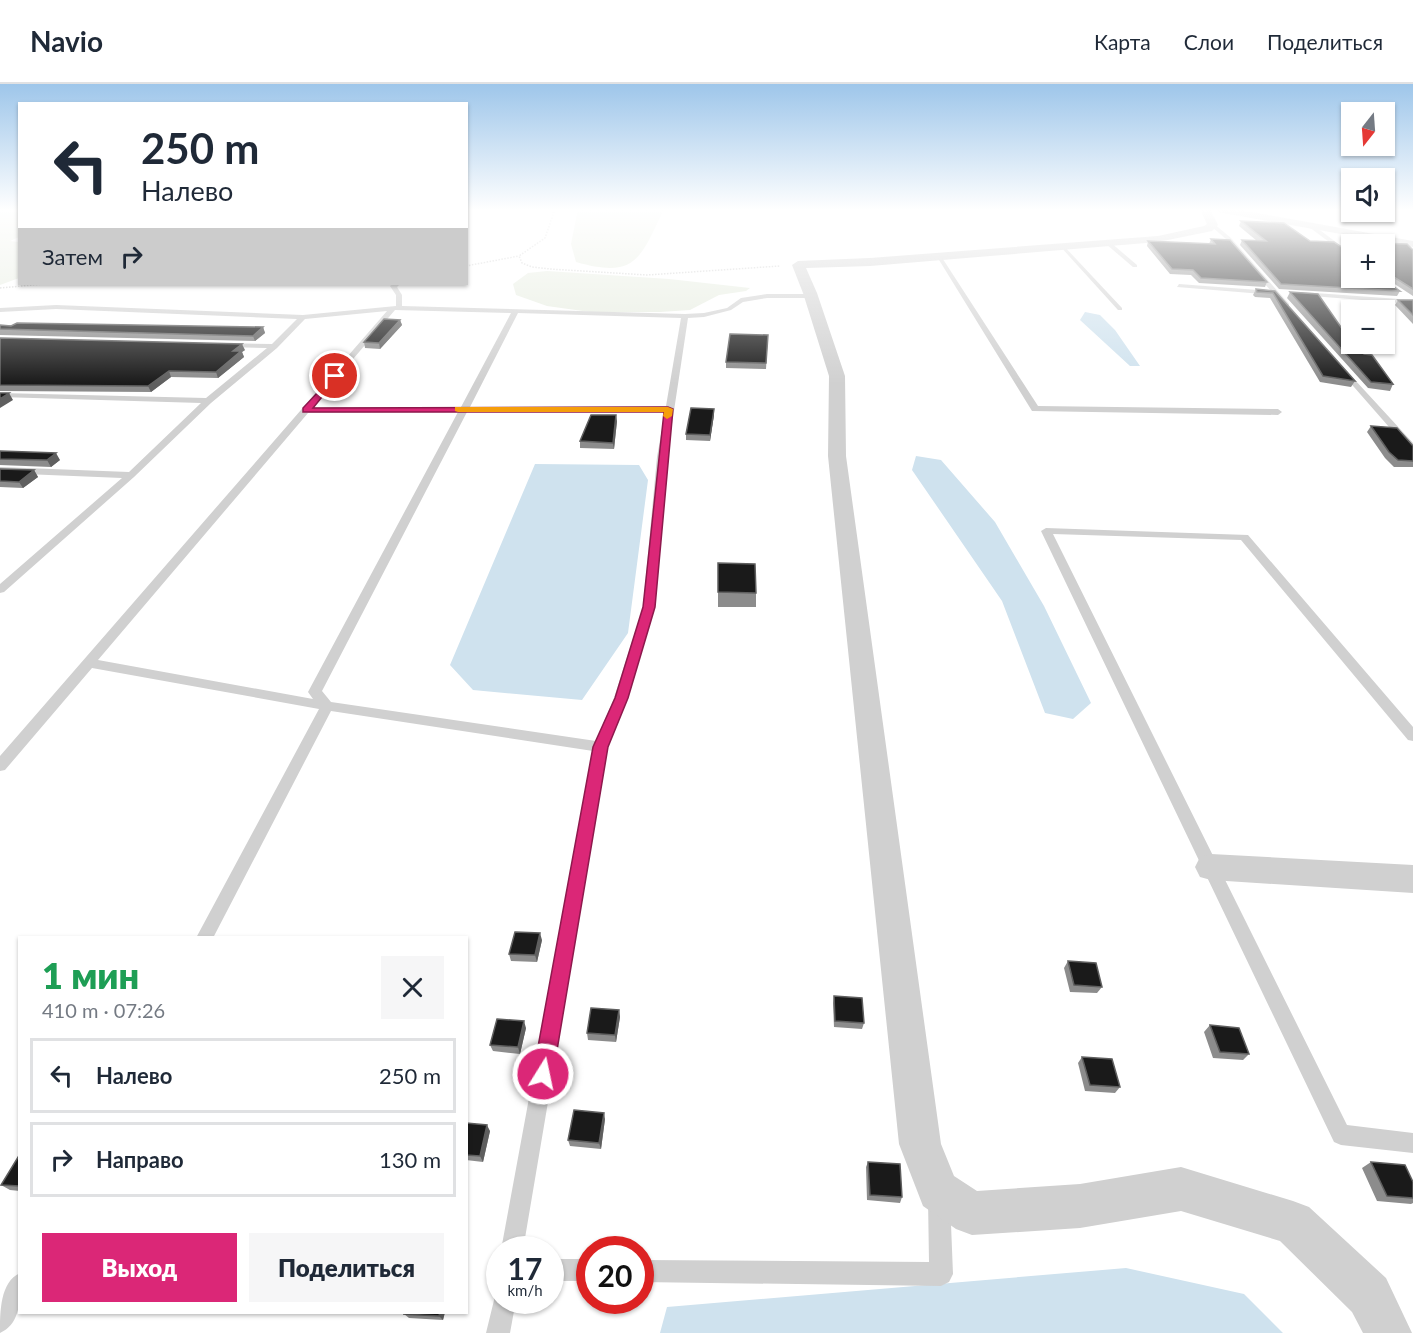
<!DOCTYPE html>
<html lang="ru">
<meta charset="utf-8">
<style>
body{margin:0;font-family:Lato,sans-serif;background:#f6f6f7;color:#1f2937;height:100vh;display:flex;flex-direction:column;font-size:22px;white-space:nowrap}
*{box-sizing:border-box;margin:0}
p{font-size:20px;color:#747a83}
.icon{flex:none;width:33px;height:33px;fill:none;stroke:currentColor;stroke-width:2;stroke-linecap:round;stroke-linejoin:round}
.map{position:relative;flex:1;overflow:hidden}
.drawer{position:absolute;left:18px;top:852px;width:450px;height:378px;display:flex;flex-direction:column;background:#fff;border-radius:0px;box-shadow:0 2px 4px #0004}
.drawer>*{flex:none}
.guide{position:absolute;left:18px;top:18px;width:450px;height:183px;border-radius:0px;box-shadow:0 2px 4px #0004;background:#fff;color:#1f2937;overflow:hidden}
.needle{width:39px;rotate:197deg}
.fabs{position:absolute;left:1341px;top:18px;display:grid;gap:12px}
.fabs a{display:grid;place-items:center;width:54px;height:54px;border-radius:0px;background:#fff;box-shadow:0 2px 4px #0004;font-size:30px}
.speed{position:absolute;left:486px;top:1152px;display:flex;gap:12px;font-size:30px;font-weight:700;text-align:center}
.speed>*{display:grid;place-content:center;width:78px;height:78px;border-radius:50%;background:#fff;box-shadow:0 2px 4px #0004;line-height:1}
.speed small{font-size:15px;font-weight:400}
.speed .limit{border:9px solid #d22;background:#fff;color:#111}
.pin{position:absolute;display:grid;place-items:center;width:51px;height:51px;color:#fff;margin:-26px;border:3px solid #fff;border-radius:50%;box-shadow:0 2px 6px #0007}
.me{position:absolute;width:66px;margin:-33px;rotate:10deg;stroke-linejoin:round;filter:drop-shadow(0 0 4px #0008)}
.turn{display:flex;align-items:center;gap:21px;height:126px;padding:0 24px;font-size:27px}
.turn .icon{width:78px;height:78px;stroke-width:2.5}
.turn b{display:block;font-size:42px;line-height:51px}
.then{display:flex;align-items:center;height:57px;padding:0 24px;background:#0003;gap:12px;font-size:22px}
.round{display:grid;place-items:center;flex:none;width:63px;height:63px;border-radius:0px;background:#f6f6f7}
.headline{display:flex;align-items:center;justify-content:space-between;height:102px;padding:0 24px}
h1{font-size:36px;font-weight:800;line-height:45px;color:#1e9e55}
.action{display:flex;gap:12px;margin-top:auto;padding:12px 24px}
.action a{flex:1;height:69px;border-radius:0px;background:#db2777;color:#fff;font-size:24px;font-weight:800;line-height:69px;text-align:center}
.action a+a{background:#f6f6f7;color:#1f2937}
ul{padding:0;list-style:none}
li{display:flex;align-items:center;gap:18px;height:75px;margin:0 12px 9px;padding:0 12px;border:3px solid #e0e1e3;border-radius:0px}
li div{flex:1}
li b{display:block;font-size:22px}
li em{font-style:normal}
header{display:flex;align-items:center;gap:36px;box-sizing:border-box;height:84px;padding:0 30px;background:#fff;border-bottom:2px solid #e0e1e3}
header strong{font-size:28px}
nav{display:flex;gap:33px;margin-inline-start:auto;font-size:21px}
.map>svg:first-child{display:block}
.green{fill:#e6ecdf}
.water{fill:#cfe2ee}
.lines{fill:none;stroke-linecap:round;stroke-linejoin:round}
.path{stroke:#cdcdcd;stroke-width:1.5;stroke-dasharray:1.5 1.5;stroke-linecap:butt}
.service{fill:#d0d0d0;fill-rule:evenodd}
.minor{fill:#d0d0d0;fill-rule:evenodd}
.wall{fill:#8c8c8c}
.shaded-wall{fill:#5f5f5f}
.building{fill:#1a1a1a;stroke:#5f5f5f;stroke-width:1.5}
.route{fill:#db2777;stroke:#8e194d;stroke-width:1.5}
.slow{fill:#f59e0b}
</style>
<header>
<strong>Navio</strong>
<nav><a>Карта</a><a>Слои</a><a>Поделиться</a></nav>
</header>
<div class="map">
<svg width="1413" height="1249" viewBox="0 0 1413 1249">
<rect width="100%" height="100%" fill="#fff"/>
<path class="green" d="M0 125H20L19 141 17 144 19 145V153L10 157 19 158V194L0 201Z
M578 125H664C640 175 636 195 576 178L571 160Z
M547 187 669 195 750 204 746 207 719 211 690 226 660 228H590L547 222 516 211 513 200 528 189Z"/>
<path class="water" d="M1085 228 1100 231 1115 246 1140 282H1130L1080 236Z
M916 372 941 376 995 438 1044 522 1091 619 1073 635 1045 629 1002 517 912 386Z
M535 380 639 381 648 396 628 549 582 616 473 606 450 581Z
M1126 1184 1244 1210 1283 1249H660L667 1223Z"/>
<g class="lines">
<path class="path" d="M555 125 545 154 519 172 522 179 532 183 550 185 647 191 780 182
M466 182 519 172
M0 204 44 200"/>
<path class="service" d="M1213 139 1231 154 1289 220V222H1285L1274 211 1177 203 1179 200 1271 207 1227 156 1211 142Z
M1309 141H1313L1352 170V175L1309 143Z
M1106 158H1110L1137 181V183H1133L1106 160Z
M1059 161H1063L1122 224V226H1118Z
M939 169 1038 322 1278 325 1282 328 1278 331 1032 327 936 171Z
M393 200H400L397 203 402 211V222L685 230 704 229 727 224 741 214 767 210H811L814 212 811 214H767L743 218 731 226 704 233 688 234 667 373 655 523 628 614 608 663 523 1166H501L593 667 331 627 213 854H196L319 625 92 584 5 686 0 687V672L387 227 305 235 277 264 211 319 134 393 4 508 0 509V500L122 394 0 389V383L129 388 201 319 0 313V309L206 314 267 264 225 263H222V259L272 260 297 235 56 225 0 228V224L56 221 303 231 396 222V211L390 202ZM395 226 511 229 461 323H312ZM518 229 681 234 666 322 470 323ZM458 328 308 608 313 615 98 576 308 329ZM467 328H665L657 373 643 523 614 614 596 657 331 618 322 607Z
M1301 208 1413 216V220L1299 211Z
M1343 283 1413 359V368L1410 367 1340 287 1339 285Z
M1046 444 1248 451 1413 643V657L1408 656 1241 456 1053 450 1347 1041 1413 1049V1069L1341 1061 1334 1058 1041 447Z
M939 1104 947 1107 950 1115 953 1190 949 1198 941 1202 640 1198V1176L929 1178 928 1115 931 1107Z
M550 1175H590V1197H550Z
M20 1189C20 1210 23 1239 0 1249 0 1228 0 1198 20 1189Z
M500 1206V1216H516L510 1249H486L496 1208Z"/>
<path class="minor" d="M1200 125H1210L1218 141 1212 147 1158 158 870 182 806 184 817 209 845 292 846 372 941 1060 954 1092 977 1107 1080 1100 1181 1083 1293 1117 1309 1123 1386 1194 1412 1249H1363L1352 1228 1280 1157 1181 1127 1080 1144 972 1151 956 1145 923 1122 899 1060 828 372 829 292 803 209 792 181 798 177 870 174 1158 152 1204 142 1207 140Z
M1213 125H1235L1413 157V163L1218 128Z
M1211 770 1413 781V809L1211 796 1200 793 1195 783 1200 773Z"/>
</g>
<path class="wall" d="M1241 137 1310 157 1400 207 1397 212 1279 205 1240 161 1242 156 1257 157 1239 142Z
M1211 155 1267 198 1265 203 1199 199 1191 191 1170 190 1147 162 1148 157 1209 160Z
M1349 158 1407 160 1413 166V212L1384 193V160H1352V168L1346 163Z
M1256 205 1275 207 1355 297 1351 303 1320 298 1270 214 1255 213 1253 211Z
M1290 208 1345 249 1364 270 1393 300 1390 307 1368 304 1287 214Z
M1398 216H1413V240L1395 221Z
M400 236 402 241 380 265 365 264 364 258Z
M0 241 263 243 265 249 255 257 0 251Z
M768 251 766 285 726 284V278Z
M0 254 245 266 242 268 244 273 218 294 171 293 151 308 0 307Z
M714 331 710 357 686 356V350Z
M617 337 614 365 580 364V357Z
M1371 342 1413 362V383H1394L1385 374 1367 348Z
M0 367 60 376 51 383 0 381Z
M0 385 34 386 38 393 23 404 0 403Z
M718 479 756 509V523H718Z
M542 856 537 878 511 877 509 870Z
M1068 877 1102 903 1097 909 1070 908 1064 884Z
M834 912 864 939 862 945 834 943 833 919Z
M619 926 620 933 616 958 588 956 587 949Z
M1210 941 1249 970 1243 976 1213 974 1204 948Z
M526 944 520 970 493 967 490 961Z
M1082 973 1120 1003 1115 1009 1085 1007 1078 979Z
M605 1035 601 1065 570 1062 568 1056Z
M466 1039 490 1047 483 1078 466 1076Z
M20 1070V1107L10 1106 1 1101Z
M868 1078 902 1113 900 1119 867 1116 866 1083Z
M1371 1078 1413 1114V1119L1411 1120 1377 1117 1362 1084Z
M405 1228H445L443 1236 409 1234 404 1230Z"/>
<path class="shaded-wall" d="M400 236 402 241 380 265 379 259Z
M263 243 265 249 255 257 253 252Z
M242 260 245 266 242 268 244 273 218 294 216 288 233 267Z
M169 287 171 293 151 308 148 302Z
M9 309 13 316 0 324V315Z
M714 325V331L710 357V351Z
M616 331 617 337 614 365 613 359Z
M56 369 60 376 51 383 47 376Z
M34 386 38 393 23 404 19 398Z
M540 849 542 856 537 878 535 871Z
M619 926 620 933 616 958 615 951Z
M524 937 526 944 520 970 518 963Z
M604 1029 605 1035 601 1065 599 1059Z
M487 1041 490 1047 483 1078 480 1072Z
M440 1228H445L443 1236 439 1232Z"/>
<path class="building" d="M1241 137 1284 139 1310 157 1334 158 1352 170V194H1382L1400 207 1281 200 1242 156 1266 157Z
M1211 155 1230 156 1267 198 1201 194 1193 186 1172 185 1148 157 1215 160Z
M1349 158 1407 160 1413 166V205L1384 187V160L1352 161Z
M1256 205 1275 207 1355 297 1323 292 1273 209 1257 208Z
M1290 208 1318 210 1345 249H1349L1352 253V260H1356L1364 270 1372 271 1393 300 1371 298Z
M1398 216H1413V231Z
M384 235 400 236 379 259 364 258Z
M17 239 263 243 253 252 0 245V241L11 242Z
M730 250 768 251 766 279 726 278Z
M0 254 242 260 233 267H241L216 288 169 287 148 302 0 301Z
M0 309H9L0 315Z
M691 324 714 325 710 351 686 350Z
M591 331H616L613 359 580 357Z
M1371 342 1397 344 1413 362V377L1398 376 1389 368Z
M0 367 56 369 47 376 0 375Z
M0 385 34 386 19 398 0 397Z
M718 479 755 480 756 509 718 508Z
M515 848 540 849 535 871 509 870Z
M1068 877 1096 879 1102 903 1074 901Z
M834 912 862 914 864 939 835 937Z
M591 924 619 926 615 951 587 949Z
M497 935 524 937 518 963 490 961Z
M1210 941 1239 944 1249 970 1220 968Z
M1082 973 1112 975 1120 1003 1090 1001Z
M574 1026 604 1029 599 1059 568 1056Z
M466 1039 487 1041 480 1072 466 1071Z
M20 1070V1102L1 1101Z
M868 1078 900 1080 902 1113 870 1111Z
M1371 1078 1405 1081 1413 1098V1114L1387 1112Z
M405 1228H440L439 1232 404 1230Z"/>
<linearGradient id="sky" x2="0" y2="1"><stop stop-color="#9ec6ea"/><stop offset="0.42" stop-color="#fff"/><stop offset="1" stop-color="#fff" stop-opacity="0"/></linearGradient>
<rect width="1413" height="300" fill="url(#sky)"/>
<path class="route" d="M335 290 339 292 313 324 668 323 673 325 655 523 628 614 608 663 553 990 550 997 543 1000 536 997 533 990 593 663 615 614 643 523 664 328H303V324Z"/>
<path class="slow" d="M455 323H668L673 325 672 332 667 335 663 332 664 328H458L455 327Z"/>
</svg>
<div class="fabs">
<a><svg class="needle" viewBox="-14 -14 28 28"><path d="M0-13l5 13h-10z" fill="#e53935"/><path d="M0 13l5-13h-10z" fill="#747a83"/></svg></a>
<a><svg class="icon" aria-label="sound" viewBox="0 0 24 24"><path d="M4 9h4l5-4v14l-5-4H4zM17 9q2 3 0 6"/></svg></a>
<a>+</a>
<a>−</a>
</div>
<div class="speed"><div>17<small>km/h</small></div><div class="limit">20</div></div>
<div class="pin" style="left:335px;top:292px;background:#d93025"><svg class="icon" aria-label="arrive" viewBox="0 0 24 24"><path d="M6 21V4h12l-3 4 3 4H6"/></svg></div>
<svg class="me" style="left:543px;top:990px" viewBox="-20 -20 40 40"><circle r="17" fill="#db2777" stroke="#fff" stroke-width="3"/><path d="M0-11L8 9 0 5-8 9z" fill="#fff"/></svg>
<div class="guide">
<div class="turn"><svg class="icon" aria-label="left" viewBox="0 0 24 24"><path d="M17 20v-9H6M10 6l-5 5 5 5"/></svg><div><b>250 m</b>Налево</div></div>
<div class="then">Затем<svg class="icon" aria-label="right" viewBox="0 0 24 24"><path d="M7 20v-9h11M14 6l5 5-5 5"/></svg></div>
</div>
<section class="drawer">
<div class="headline"><div><h1>1 мин</h1><p>410 m · 07:26</p></div><a class="round"><svg class="icon" aria-label="close" viewBox="0 0 24 24"><path d="M6 6l12 12M18 6L6 18"/></svg></a></div>
<ul>
<li><svg class="icon" aria-label="left" viewBox="0 0 24 24"><path d="M17 20v-9H6M10 6l-5 5 5 5"/></svg><div><b>Налево</b></div><em>250 m</em></li>
<li><svg class="icon" aria-label="right" viewBox="0 0 24 24"><path d="M7 20v-9h11M14 6l5 5-5 5"/></svg><div><b>Направо</b></div><em>130 m</em></li>
</ul>
<div class="action"><a>Выход</a><a>Поделиться</a></div>
</section>
</div>
